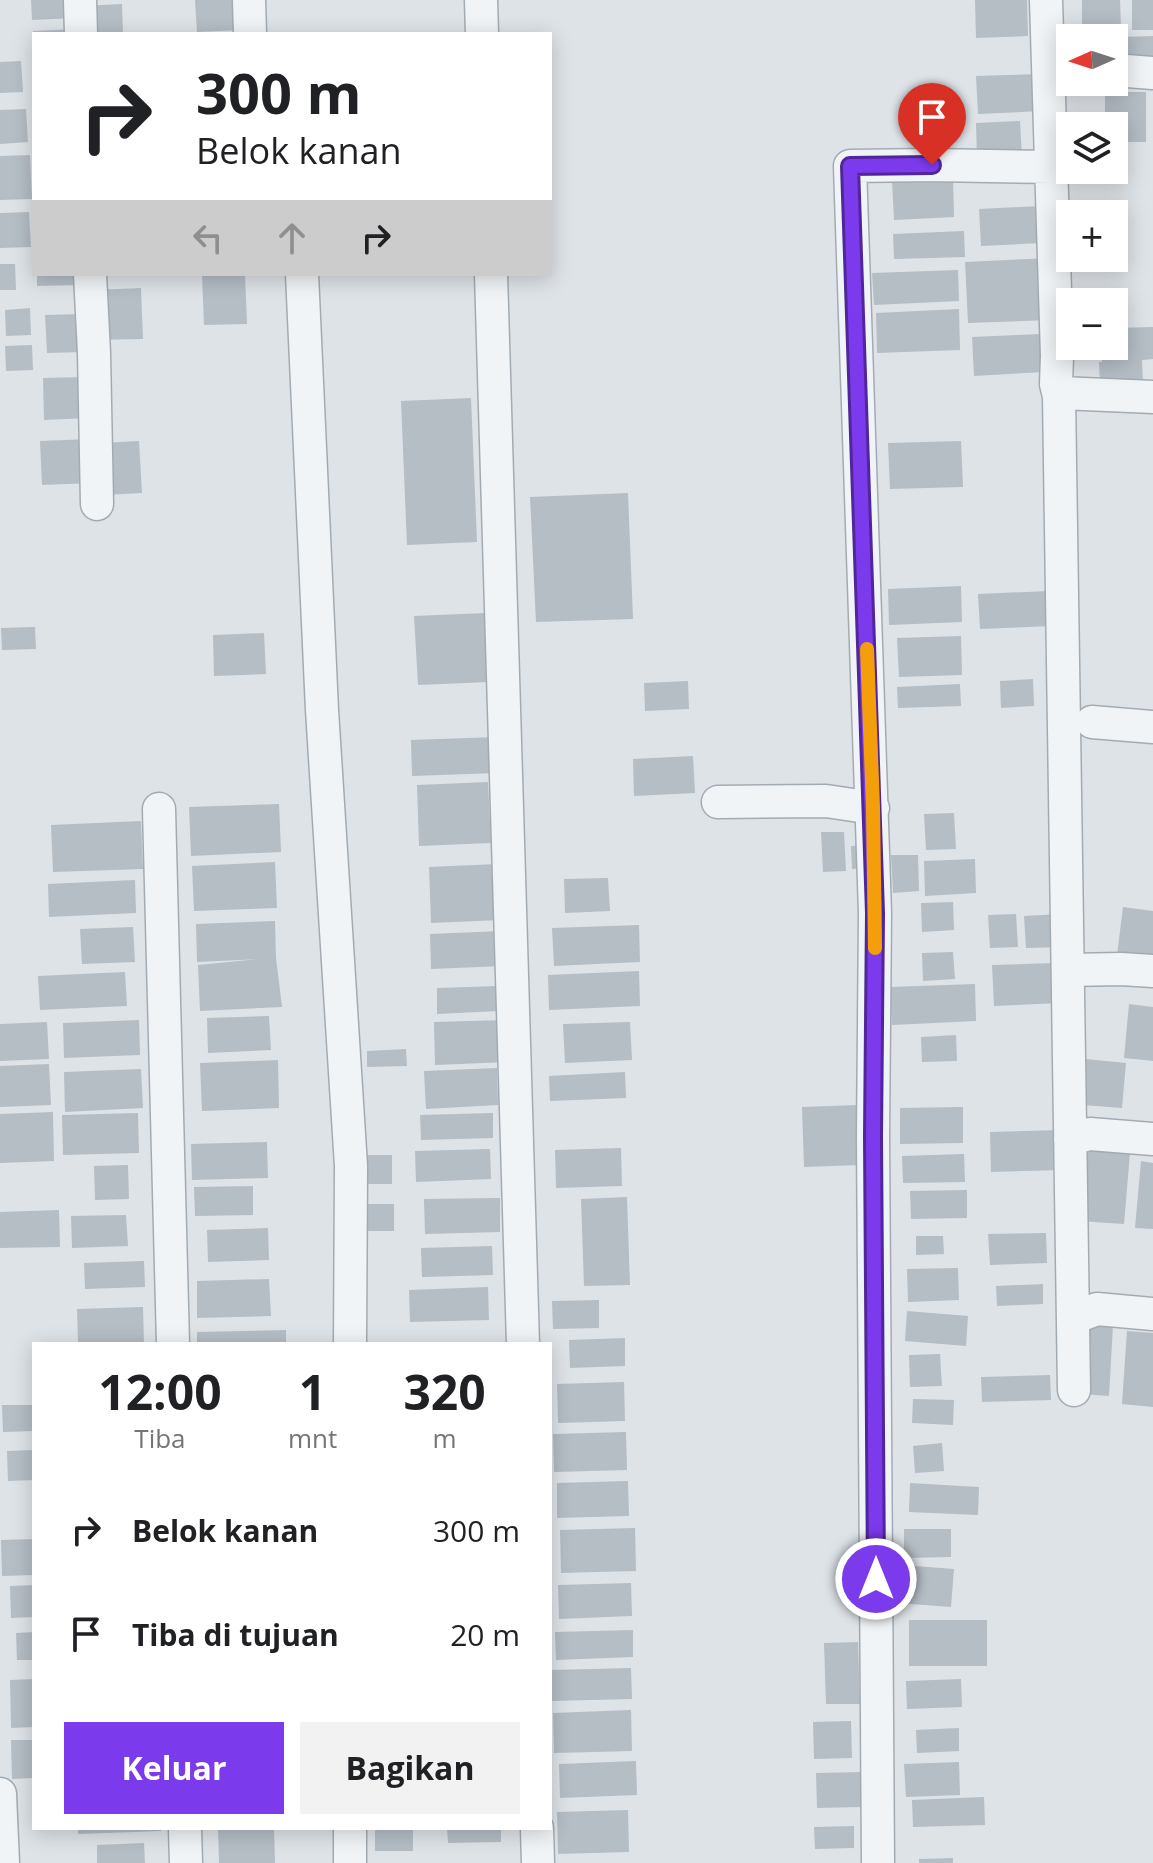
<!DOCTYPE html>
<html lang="id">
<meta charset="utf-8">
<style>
body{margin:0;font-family:"Open Sans",sans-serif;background:#f2f2f2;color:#202124;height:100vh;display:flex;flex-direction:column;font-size:30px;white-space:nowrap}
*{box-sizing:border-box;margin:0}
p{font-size:26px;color:#757577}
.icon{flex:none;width:44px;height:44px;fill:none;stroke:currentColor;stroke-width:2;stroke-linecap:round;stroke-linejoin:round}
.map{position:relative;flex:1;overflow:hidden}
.side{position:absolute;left:32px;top:1342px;width:520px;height:488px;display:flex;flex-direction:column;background:#fff;border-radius:0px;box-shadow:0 4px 20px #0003}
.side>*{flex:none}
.banner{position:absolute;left:32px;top:32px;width:520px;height:244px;border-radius:0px;box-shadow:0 4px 20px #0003;background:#fff;color:#202124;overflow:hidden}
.needle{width:52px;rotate:267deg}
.controls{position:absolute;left:1056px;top:24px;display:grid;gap:16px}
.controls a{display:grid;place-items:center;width:72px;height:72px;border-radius:0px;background:#fff;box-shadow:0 4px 20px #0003;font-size:40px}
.pin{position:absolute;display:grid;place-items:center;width:68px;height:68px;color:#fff;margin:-82px -34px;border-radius:50% 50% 50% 0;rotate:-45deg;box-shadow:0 0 8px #0007}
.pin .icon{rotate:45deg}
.me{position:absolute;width:88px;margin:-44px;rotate:0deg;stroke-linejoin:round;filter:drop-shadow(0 0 6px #0008)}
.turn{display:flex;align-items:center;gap:28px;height:168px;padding:0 32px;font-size:36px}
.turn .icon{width:104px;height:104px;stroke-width:2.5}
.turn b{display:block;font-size:56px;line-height:68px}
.lanes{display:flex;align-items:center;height:76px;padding:0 32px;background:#0003;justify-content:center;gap:40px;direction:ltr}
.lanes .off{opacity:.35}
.eta{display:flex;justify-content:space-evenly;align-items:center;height:136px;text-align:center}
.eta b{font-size:48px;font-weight:700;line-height:56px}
.primary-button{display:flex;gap:16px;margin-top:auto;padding:16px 32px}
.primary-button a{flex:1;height:92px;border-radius:0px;background:#7c3aed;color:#fff;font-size:32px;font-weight:700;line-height:92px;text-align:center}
.primary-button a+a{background:#f2f2f2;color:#202124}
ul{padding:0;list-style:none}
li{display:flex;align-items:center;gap:24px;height:104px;padding:0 32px}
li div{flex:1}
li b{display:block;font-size:30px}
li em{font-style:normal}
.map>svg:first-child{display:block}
.building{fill:#b5bdc5}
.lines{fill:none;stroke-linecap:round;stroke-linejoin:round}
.minor-casing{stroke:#a3abb2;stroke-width:35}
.minor{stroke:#f1f4f6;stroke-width:32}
.route-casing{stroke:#51269a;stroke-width:20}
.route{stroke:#7c3aed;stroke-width:14}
.slow{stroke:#f59e0b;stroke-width:14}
</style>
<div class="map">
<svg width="1153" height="1863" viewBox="0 0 1153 1863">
<rect width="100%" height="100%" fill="#dee3e8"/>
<path class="building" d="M31 0H74L75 18 32 20Z
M195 0H240L241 30 197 32Z
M975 0H1027L1028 36 976 38Z
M1082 0H1120L1121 28H1082Z
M1132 0H1153V30H1132Z
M122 4 123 34H83L82 6Z
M76 29V34H33V31Z
M1153 36V67H1118V37Z
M21 61 23 92 0 93V62Z
M1041 74 1042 111 978 114 976 76Z
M1105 92H1146V142H1114V126H1105Z
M26 109 28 142 0 144V110Z
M1020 121 1022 157 977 159 976 123Z
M30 155 32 199 0 200V156Z
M953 178 954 217 894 220 892 181Z
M1040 206 1042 243 981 246 979 209Z
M29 212 31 247 0 248V213Z
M964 231 965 257 894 259 893 234Z
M1050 258 1052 320 968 323 965 262Z
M0 264H15L16 290H0Z
M958 270 959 301 874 305 872 273Z
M37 274H81V285L37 286Z
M245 274 247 324 204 325 202 275Z
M141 288 143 339 95 340 93 290Z
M30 308 31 335 6 336 5 310Z
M959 309 960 350 877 353 876 313Z
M82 314 84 352 47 353 45 315Z
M1153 327V359L1142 360 1143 383 1100 385 1099 362H1102V346H1114V328Z
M1042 334 1043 372 974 376 972 337Z
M32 345 33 370 6 371 5 346Z
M87 377 88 418 44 420 43 378Z
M471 398 477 542 407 545 401 401Z
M91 439 93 483 42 485 40 441Z
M139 441 142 493 104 495 102 443Z
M961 441 963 487 890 489 888 443Z
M628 493 633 619 536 622 530 497Z
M961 586 962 622 889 625 888 589Z
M1049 591 1051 626 980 629 978 594Z
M486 613 489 682 418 685 414 616Z
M35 627 36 649 2 650 1 628Z
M264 633 266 674 214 676 213 635Z
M961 636 962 675 899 677 897 638Z
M1033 679 1034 706 1001 708 1000 681Z
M688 681 689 709 645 711 644 683Z
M960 684 961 706 898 708 897 687Z
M496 737 497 773 412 776 411 740Z
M693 756 695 793 634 796 633 759Z
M488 782 491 843 419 846 417 785Z
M279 804 281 852 191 856 189 807Z
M954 813 956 849 926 850 924 814Z
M141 821 143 869 53 872 51 825Z
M821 832H844L846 871 823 872Z
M869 845 870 868 852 869 851 846Z
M891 855H918L919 891 893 893Z
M975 859 976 893 925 896 924 861Z
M275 862 277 908 194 911 192 866Z
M497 864 500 920 431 923 429 867Z
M608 878 610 911 565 913 564 879Z
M135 880 136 913 49 917 48 884Z
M953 902 954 930 922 932 921 903Z
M1123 907 1153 911V967L1116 963Z
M1016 914 1018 947 990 948 988 915Z
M1060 914 1062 947 1026 948 1024 916Z
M275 921 276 958 282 1007 200 1011 198 965 259 959 197 962 196 924Z
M639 925 640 962 554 966 552 928Z
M133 927 135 962 82 964 80 929Z
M501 931 503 966 431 969 430 934Z
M953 952 955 979 923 981 922 953Z
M1057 963 1059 1003 994 1006 992 965Z
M639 971 640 1006 549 1010 548 975Z
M125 972 127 1006 40 1010 38 976Z
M975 984 976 1021 892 1025 890 987Z
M498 986 499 1011 437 1014V988Z
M1129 1004 1153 1007V1061L1124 1058Z
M269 1016 271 1050 208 1053 207 1018Z
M139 1020 140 1055 64 1058 63 1023Z
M505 1020 508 1062 435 1065 434 1022Z
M47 1022 49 1059 0 1061V1024Z
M630 1022 632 1060 565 1063 563 1024Z
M956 1035 957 1061 922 1062 921 1037Z
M406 1049 407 1066 367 1067V1051Z
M1086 1059 1126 1063 1122 1108 1083 1105Z
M278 1060 279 1108 202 1111 200 1063Z
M49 1064 51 1105 0 1107V1066Z
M497 1068 498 1105 426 1109 424 1071Z
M141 1069 143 1108 65 1112 64 1072Z
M625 1072 626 1098 550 1101 549 1076Z
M858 1105 860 1165 804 1167 802 1107Z
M963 1107V1143L900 1144V1108Z
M53 1112 54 1161 0 1163V1114Z
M138 1113 139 1153 63 1155 62 1115Z
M493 1113V1138L421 1140 420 1115Z
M1061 1130 1062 1170 991 1172 990 1132Z
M267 1142 268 1178 192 1180 191 1144Z
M621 1148 622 1186 556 1188 555 1150Z
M490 1149 491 1179 416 1182 415 1151Z
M1085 1150 1130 1153 1124 1224 1079 1221Z
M964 1154 965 1182 903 1183 902 1156Z
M361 1155H392V1184H362Z
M1141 1161 1153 1163V1229L1135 1228Z
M128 1165 129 1199 95 1200 94 1166Z
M253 1186V1215L195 1216 194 1187Z
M967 1190V1218L911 1219 910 1191Z
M627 1197 630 1285 584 1286 581 1199Z
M500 1198V1232L425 1234 424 1199Z
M366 1204H394V1231H366Z
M59 1210 60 1247 0 1248V1212Z
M126 1215 128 1246 72 1248 71 1216Z
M268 1228 269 1260 208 1262 207 1230Z
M1046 1233 1047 1263 990 1265 988 1234Z
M916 1236H943L944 1254 916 1255Z
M492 1246 493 1275 422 1277 421 1248Z
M144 1261 145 1287 85 1289 84 1263Z
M958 1268 959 1300 908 1302 907 1269Z
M269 1279 271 1316 197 1318V1281Z
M1043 1284V1304L997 1306 996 1286Z
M488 1287 489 1320 410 1322 409 1290Z
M599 1300V1328L553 1329 552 1301Z
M143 1307 144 1344H78L77 1309Z
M907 1311 968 1316 966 1346 905 1341Z
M1085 1323 1113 1325 1109 1396 1081 1394Z
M286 1330V1344H197V1332Z
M1127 1331 1153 1333V1407L1122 1404Z
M625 1338V1366L570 1368 569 1340Z
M940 1354 942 1386 910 1387 909 1355Z
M1050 1375 1051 1400 982 1402 981 1377Z
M624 1382 625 1421 558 1423 557 1384Z
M913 1399 954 1400 953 1425 912 1423Z
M2 1405H34V1431L3 1432Z
M626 1432 627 1470 554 1472 553 1434Z
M942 1443 944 1471 915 1473 913 1446Z
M34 1450V1480L8 1481 7 1451Z
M628 1481 629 1516 557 1518V1483Z
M910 1483 979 1487 978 1515 909 1512Z
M635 1528 636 1571 561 1573 560 1530Z
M904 1529H951V1557L904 1558Z
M34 1539V1575L2 1576 1 1540Z
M901 1565 954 1569 951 1607 898 1603Z
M631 1583 632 1616 559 1619 558 1585Z
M34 1585V1617L11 1618 10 1586Z
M909 1620H987V1666H909Z
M633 1630V1657L556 1660 555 1632Z
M34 1632V1660H17L16 1633Z
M858 1642 860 1704H826L824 1643Z
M631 1668 632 1699 552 1701 551 1670Z
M34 1679V1727L11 1728 10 1680Z
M961 1679 962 1707 907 1709 906 1681Z
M631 1710 632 1751 554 1753 553 1713Z
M851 1721 852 1758 814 1759 813 1722Z
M959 1728V1751L917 1753 916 1730Z
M11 1740H34V1778L12 1779Z
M636 1761 637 1795 560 1798 559 1764Z
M959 1762 960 1795 906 1797 904 1764Z
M861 1772V1807L817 1808 816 1773Z
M984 1797 985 1825 913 1827 912 1800Z
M628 1810 629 1852 558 1854 557 1812Z
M854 1826V1848L815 1849 814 1827Z
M78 1828H161V1831L78 1834Z
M218 1828H274L275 1863H219Z
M375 1828H413V1851H375Z
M447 1828H501V1842L448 1843Z
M144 1843 145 1863H97V1845Z
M953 1858V1863H919V1859Z"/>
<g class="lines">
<g class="minor-casing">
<path id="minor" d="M80 0 81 34
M249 0 250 34
M481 0 482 34
M1046 0 1057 356 1056 384 1059 396 1061 393 1153 397
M1114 70 1153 73
M90 274 94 353 97 504
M302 274 322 710 351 1166 350 1344
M491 274 523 1344
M1059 396 1074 1390
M1092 722 1153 727
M718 802 826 801 873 808
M159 809 173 1344
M1068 970 1121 969 1153 971
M1070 1139 1090 1134 1153 1139
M1073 1318 1097 1309 1153 1314
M0 1794 3 1863
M185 1828 186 1863
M537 1828 538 1863
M350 1863V1828
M878 1863 873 1136 875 913 850 166 932 165 1051 167"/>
</g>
<use href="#minor" class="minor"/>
</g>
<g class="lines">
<g class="route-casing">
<path id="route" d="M876 1579 873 1136 875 913 850 166 932 165"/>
</g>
<use href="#route" class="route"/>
<path class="slow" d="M867 649 873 808 875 948"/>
</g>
</svg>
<div class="controls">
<a><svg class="needle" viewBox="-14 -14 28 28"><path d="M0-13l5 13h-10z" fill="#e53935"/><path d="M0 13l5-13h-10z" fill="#757577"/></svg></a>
<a><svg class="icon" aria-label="layers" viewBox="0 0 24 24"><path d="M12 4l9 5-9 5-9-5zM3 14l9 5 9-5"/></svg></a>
<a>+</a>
<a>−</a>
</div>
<div class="pin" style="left:932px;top:165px;background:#d93025"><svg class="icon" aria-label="arrive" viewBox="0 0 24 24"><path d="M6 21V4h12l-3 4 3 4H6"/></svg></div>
<svg class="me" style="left:876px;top:1579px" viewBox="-20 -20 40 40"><circle r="17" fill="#7c3aed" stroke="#fff" stroke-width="3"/><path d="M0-11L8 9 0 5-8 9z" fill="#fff"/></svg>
<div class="banner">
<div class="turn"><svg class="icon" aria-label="right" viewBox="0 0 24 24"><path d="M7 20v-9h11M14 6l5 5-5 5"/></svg><div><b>300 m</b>Belok kanan</div></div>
<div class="lanes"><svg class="icon off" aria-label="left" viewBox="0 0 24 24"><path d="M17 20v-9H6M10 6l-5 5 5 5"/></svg><svg class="icon off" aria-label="ahead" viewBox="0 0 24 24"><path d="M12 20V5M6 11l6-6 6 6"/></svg><svg class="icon" aria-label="right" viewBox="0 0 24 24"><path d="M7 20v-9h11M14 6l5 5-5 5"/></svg></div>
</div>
<section class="side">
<div class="eta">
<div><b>12:00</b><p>Tiba</p></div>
<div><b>1</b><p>mnt</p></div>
<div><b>320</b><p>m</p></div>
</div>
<ul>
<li><svg class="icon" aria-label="right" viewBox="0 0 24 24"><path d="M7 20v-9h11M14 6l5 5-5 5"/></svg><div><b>Belok kanan</b></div><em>300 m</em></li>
<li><svg class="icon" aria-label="arrive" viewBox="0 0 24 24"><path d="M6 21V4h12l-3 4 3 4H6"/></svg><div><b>Tiba di tujuan</b></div><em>20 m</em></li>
</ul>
<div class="primary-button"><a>Keluar</a><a>Bagikan</a></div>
</section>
</div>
